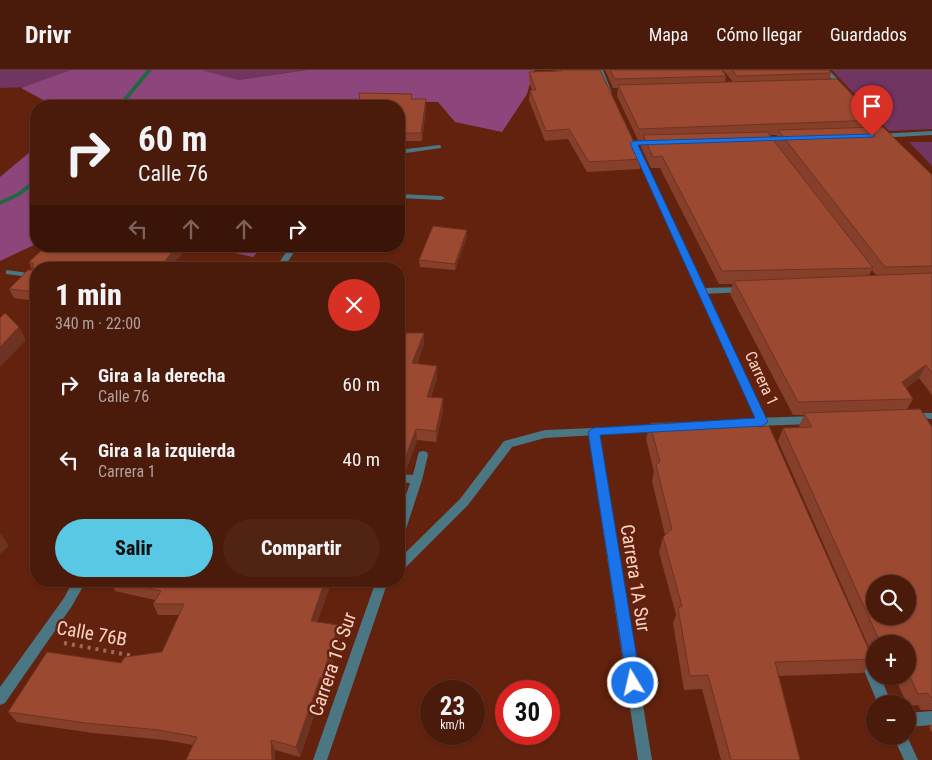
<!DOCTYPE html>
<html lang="es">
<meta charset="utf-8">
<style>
body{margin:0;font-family:"Roboto Condensed",sans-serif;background:#512313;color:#f1f3f6;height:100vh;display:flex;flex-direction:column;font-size:19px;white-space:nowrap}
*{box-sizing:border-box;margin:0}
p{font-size:16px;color:#b2a19c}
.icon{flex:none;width:28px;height:28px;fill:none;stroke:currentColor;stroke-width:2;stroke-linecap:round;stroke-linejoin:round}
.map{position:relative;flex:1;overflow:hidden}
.side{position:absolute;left:30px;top:192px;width:375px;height:325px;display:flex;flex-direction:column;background:#4a1a0a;border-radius:20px;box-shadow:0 1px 4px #0004,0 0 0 1px #61382b}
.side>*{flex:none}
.guide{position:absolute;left:30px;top:30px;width:375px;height:152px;border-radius:20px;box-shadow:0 1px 4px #0004,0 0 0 1px #61382b;background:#4a1a0a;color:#f1f3f6;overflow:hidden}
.buttons{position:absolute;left:866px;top:505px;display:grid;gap:10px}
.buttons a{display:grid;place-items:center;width:50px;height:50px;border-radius:50%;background:#4a1a0a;box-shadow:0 1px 4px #0004,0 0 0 1px #61382b;font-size:25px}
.speed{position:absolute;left:420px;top:610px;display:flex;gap:10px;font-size:25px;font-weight:700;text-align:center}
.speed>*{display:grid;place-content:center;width:65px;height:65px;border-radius:50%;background:#4a1a0a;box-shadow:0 1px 4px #0004,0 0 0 1px #61382b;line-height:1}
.speed small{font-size:12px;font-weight:400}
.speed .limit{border:8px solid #d22;background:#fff;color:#111}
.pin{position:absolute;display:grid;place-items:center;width:42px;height:42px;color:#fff;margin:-51px -21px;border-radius:50% 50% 50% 0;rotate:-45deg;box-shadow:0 0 5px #0007}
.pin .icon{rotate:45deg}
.me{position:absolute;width:55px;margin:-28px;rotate:351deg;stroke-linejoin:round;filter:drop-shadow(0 0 4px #0008)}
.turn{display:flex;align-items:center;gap:18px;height:105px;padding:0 25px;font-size:22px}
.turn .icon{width:65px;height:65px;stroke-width:2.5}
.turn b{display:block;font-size:35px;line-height:42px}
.lanes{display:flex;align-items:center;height:48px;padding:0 25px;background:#0003;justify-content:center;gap:25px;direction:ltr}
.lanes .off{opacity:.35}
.round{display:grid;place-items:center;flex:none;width:52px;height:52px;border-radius:26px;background:#512313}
.head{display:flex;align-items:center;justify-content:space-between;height:85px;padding:0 25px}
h1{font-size:30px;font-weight:800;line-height:38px}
.primary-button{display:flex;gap:10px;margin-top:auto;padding:10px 25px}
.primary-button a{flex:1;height:58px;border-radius:30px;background:#59c8e5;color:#111;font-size:20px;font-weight:800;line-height:58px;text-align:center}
.primary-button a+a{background:#512313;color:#f1f3f6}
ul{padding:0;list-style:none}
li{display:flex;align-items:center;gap:15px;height:75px;padding:0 25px}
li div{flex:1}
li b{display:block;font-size:19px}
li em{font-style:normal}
header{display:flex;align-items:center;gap:30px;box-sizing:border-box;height:70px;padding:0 25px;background:#4a1a0a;border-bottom:1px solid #61382b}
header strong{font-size:24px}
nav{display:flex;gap:28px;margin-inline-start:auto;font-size:18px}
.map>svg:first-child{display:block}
.green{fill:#713562}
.forest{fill:#8c467b}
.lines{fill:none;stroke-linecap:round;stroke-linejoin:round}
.stream{fill:#1f6844;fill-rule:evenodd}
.path{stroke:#a06857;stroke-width:4;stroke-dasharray:3 5;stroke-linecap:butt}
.pedestrian{fill:#4a7783;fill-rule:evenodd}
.minor{fill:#4a7783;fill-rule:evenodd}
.tertiary{fill:#4a7783;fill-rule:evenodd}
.wall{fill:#863f2a;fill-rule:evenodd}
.shaded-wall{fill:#6d3322}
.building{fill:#9c4931;stroke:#6d3322;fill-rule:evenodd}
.route{fill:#1a73e8;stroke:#114b97}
.labels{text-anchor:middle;stroke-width:5;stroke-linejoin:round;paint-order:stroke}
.street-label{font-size:16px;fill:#fbd2c5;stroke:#63220e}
.near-street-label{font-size:19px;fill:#fbd2c5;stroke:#63220e}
</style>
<header>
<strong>Drivr</strong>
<nav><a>Mapa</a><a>Cómo llegar</a><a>Guardados</a></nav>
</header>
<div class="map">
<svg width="932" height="690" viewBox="0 0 932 690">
<rect width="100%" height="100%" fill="#63220e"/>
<path class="green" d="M0 0H307L238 10 0 18Z
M832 0H932V59L889 61Z
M909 72H932V96Z"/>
<path class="forest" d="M71 0H201L238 10 307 0H534L527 24 502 62 455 52 438 32 325 31 272 36H54L21 18Z
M36 77V174L0 191V107Z
M203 176H263L253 187Z"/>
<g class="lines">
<path class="stream" d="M147 0H152L122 36H117Z
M36 108V113L21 125 0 135V131L17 123Z"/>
<path class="path" d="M64 573 134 586"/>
<path class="pedestrian" d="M593 358 598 362 597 365 545 368 512 377 468 435 403 500 399 501V489L460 429 504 371 545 360Z"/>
<path class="minor" d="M823 0H829L846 18V20H842Z
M932 61V65L878 68 875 66 878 64Z
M654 70 656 71V73L634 75 631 73 634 71Z
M439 75 441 76V78L399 84V80Z
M399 124 441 126 445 128 441 130 399 128Z
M290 176H298L283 199H275Z
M6 200 36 204V208L6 204Z
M744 217 747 218V222L702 224 698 221 702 218Z
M912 343H932V349L908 348 907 346Z
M815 346 820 350 815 354 754 356 749 352 754 348Z
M662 354 667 358 666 361 599 365 652 690H638L588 362 593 358Z
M423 381 427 382 428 385 422 410 405 462 403 465 399 467V446L410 413 399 412V404L413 405 418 385 419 382Z
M73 511H86L72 536 5 633 0 635V617L64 528Z
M376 511H388L327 690H313Z
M932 641V655L908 657V643Z"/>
<path class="tertiary" d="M597 0H603L612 23 607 22Z
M634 77 639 78 775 369 774 372 770 373 765 369 633 78Z
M864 578 869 580 875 594V606H880L892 634H878L857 584 859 580Z
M893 666H907L918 690H904Z"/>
</g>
<path class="wall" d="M555 0H600L642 89 640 99 587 102 568 69 545 71 529 30 530 20H532L529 11V2L556 1Z
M605 0H722L726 6 725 12H733L723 0H828L831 3 829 10 877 50 874 57 932 105V325L919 308 906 318 913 329 907 339 932 357V640H921L918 635 908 636V634H907L894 606H908V574H875V591L778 371 783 358H800L799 356 804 345H793L730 224 733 214H719L660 98H651L641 77 642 70H638L617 26 618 18H613ZM770 65H777L775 71ZM872 200 876 205H869Z
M412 29H426V37L422 71H399V36Z
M467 166 455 200 420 197 419 190Z
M183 182 169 199H36V231L14 228 9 219 32 200 29 192Z
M399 263H424V274L417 294 437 308 431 327 443 328V340L436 372 417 370 405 403H400L401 414 399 421Z
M650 353 873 589 863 603 779 606 800 690H721L702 619 684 620 673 553 676 545 659 482 663 467 665 465 652 411 654 402 646 369Z
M110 511H332L317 552 340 565 325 619H323L300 687 275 680V690H186L193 675 165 670 93 663 17 652 8 642 121 593 162 582 179 545H158L153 534 155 530 115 521Z
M932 654V663L929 657Z"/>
<path class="shaded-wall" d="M426 29V37L422 71 421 63Z
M467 160V166L455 200V194Z
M177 176H182L183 182 169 199H160V197Z
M126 193 128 199H120Z
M400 230 401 241 399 245V232Z
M19 257 26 270 0 297V277Z
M424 263V274L412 305V293Z
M926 295 919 308 895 325 902 312Z
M437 296V308L428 338 427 327Z
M443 328V340L436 372V361Z
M416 359 417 370 405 403 404 391Z
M400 403 401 414 399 421V407Z
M0 463 9 476 0 484Z
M325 511H332L313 562 311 551Z
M338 555 340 565 325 619 322 608Z
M320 608 323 619 300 687 296 677Z
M271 670 275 680V690H272Z"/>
<path class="building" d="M560 0H600L642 89 589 92 569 59 546 61 530 20H536L529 2 561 1Z
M610 0H722L726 6 615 9Z
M732 0H828L831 3 737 6Z
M837 9 877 50 639 59 618 15Z
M359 23 412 24 411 29H426L421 63H399V36H360Z
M883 57 932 105V196L885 197 778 60Z
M767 62 873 198 722 201 662 86 653 87 643 65Z
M433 156 467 160 455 194 419 190Z
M46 176H177L160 197 126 193 120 199H36V222L9 219 28 200H33V193L29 192Z
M932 203V303L926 295 902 312 913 329 798 332 734 211Z
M5 243 19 257 0 277V248Z
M399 263H424L412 293 437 296 427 327 443 328 436 361 416 359 404 391H399Z
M920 339 932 357V628H931L928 623 918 624 908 602V574H881L783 358 812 357 804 343ZM875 514H908V546H875Z
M756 351 758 357 769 356 873 589 775 592 800 690H731L708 605 690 606 678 538 682 536 663 467 672 459 656 395 660 392 650 353Z
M117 511H325L311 551 338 555 322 608H320L296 677 271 670 272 690H186L197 667 159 660 86 653 8 642 47 582 121 593 125 587 162 582 184 534H153L161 521Z"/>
<path class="route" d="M872 64H874V67L638 75 768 352 762 356 600 365 641 613 639 618 633 620 628 618 588 362 593 358 755 348 630 73 634 71Z"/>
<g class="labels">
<g class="street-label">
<text transform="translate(762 308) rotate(65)" y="6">Carrera 1</text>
</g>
<g class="near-street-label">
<text transform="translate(636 508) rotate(81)" y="7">Carrera 1A Sur</text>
<text transform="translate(92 563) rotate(10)" y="7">Calle 76B</text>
<text transform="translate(332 594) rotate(-71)" y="7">Carrera 1C Sur</text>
</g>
</g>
</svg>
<div class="buttons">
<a><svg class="icon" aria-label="search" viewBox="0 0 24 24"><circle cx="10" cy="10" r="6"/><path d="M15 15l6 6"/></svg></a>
<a>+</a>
<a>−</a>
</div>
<div class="speed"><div>23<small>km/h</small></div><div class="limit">30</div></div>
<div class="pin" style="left:872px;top:66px;background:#d93025"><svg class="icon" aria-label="arrive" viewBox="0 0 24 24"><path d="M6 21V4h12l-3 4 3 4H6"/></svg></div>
<svg class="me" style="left:633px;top:613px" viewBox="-20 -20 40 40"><circle r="17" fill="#1a73e8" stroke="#fff" stroke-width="3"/><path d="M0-11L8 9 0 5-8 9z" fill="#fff"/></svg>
<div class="guide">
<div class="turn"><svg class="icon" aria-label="right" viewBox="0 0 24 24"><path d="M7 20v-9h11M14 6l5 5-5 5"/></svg><div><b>60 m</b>Calle 76</div></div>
<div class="lanes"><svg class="icon off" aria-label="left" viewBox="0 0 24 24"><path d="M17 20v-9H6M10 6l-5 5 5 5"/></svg><svg class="icon off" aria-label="ahead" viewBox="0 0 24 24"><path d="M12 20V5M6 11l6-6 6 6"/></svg><svg class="icon off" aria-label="ahead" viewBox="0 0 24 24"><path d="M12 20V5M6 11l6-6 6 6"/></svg><svg class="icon" aria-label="right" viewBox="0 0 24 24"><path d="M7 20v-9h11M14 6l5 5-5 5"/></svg></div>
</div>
<section class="side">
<div class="head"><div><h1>1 min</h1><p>340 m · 22:00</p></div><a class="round" style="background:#d93025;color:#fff"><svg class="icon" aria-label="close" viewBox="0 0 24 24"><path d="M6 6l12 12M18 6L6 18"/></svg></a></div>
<ul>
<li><svg class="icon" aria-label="right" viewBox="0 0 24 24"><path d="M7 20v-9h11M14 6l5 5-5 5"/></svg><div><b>Gira a la derecha</b><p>Calle 76</p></div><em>60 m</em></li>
<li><svg class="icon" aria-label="left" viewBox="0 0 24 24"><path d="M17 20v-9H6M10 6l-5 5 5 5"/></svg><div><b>Gira a la izquierda</b><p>Carrera 1</p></div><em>40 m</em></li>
</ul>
<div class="primary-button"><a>Salir</a><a>Compartir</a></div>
</section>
</div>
